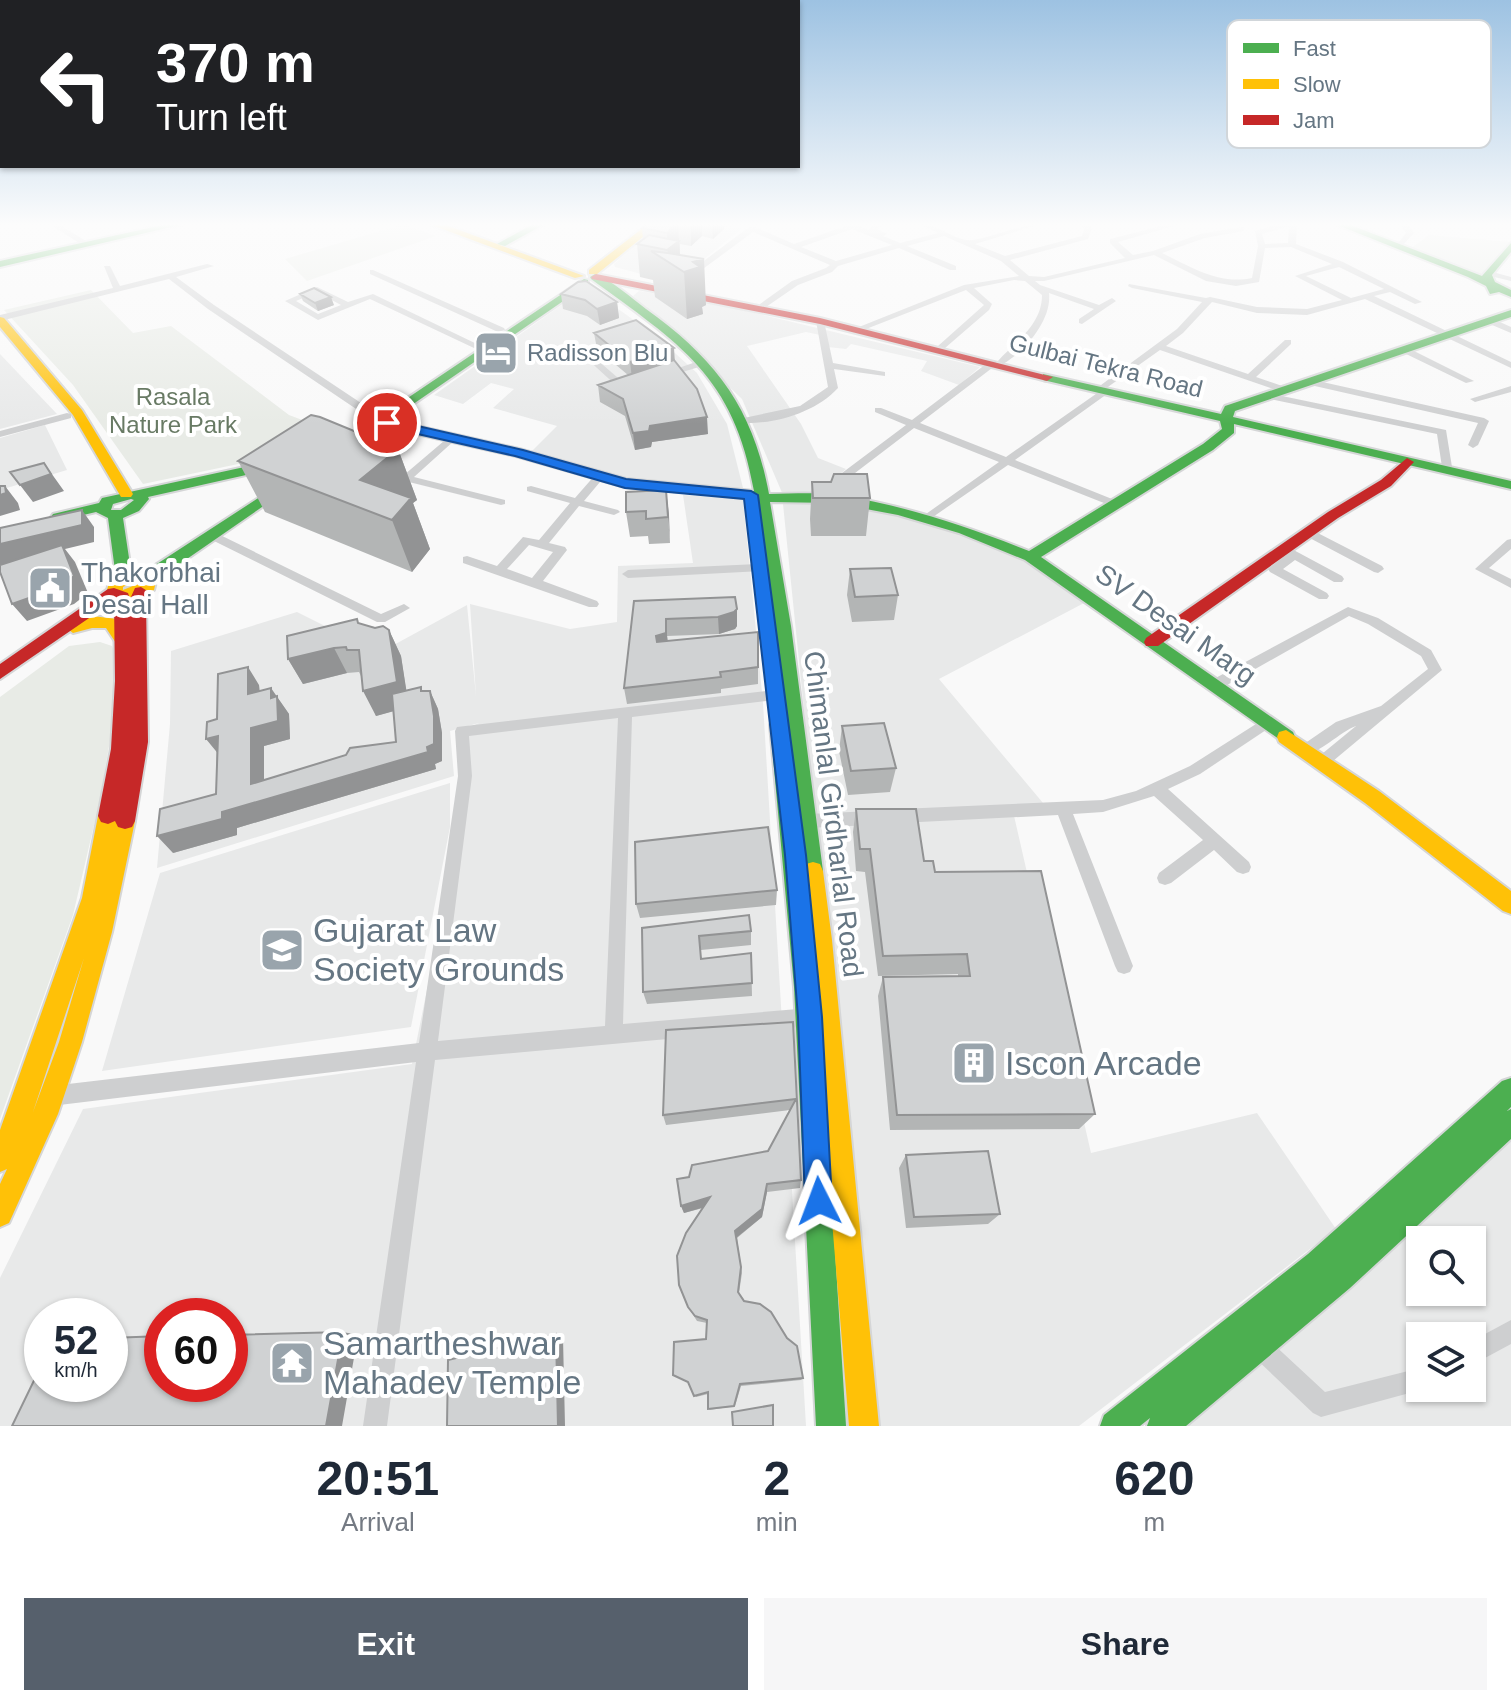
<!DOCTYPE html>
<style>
body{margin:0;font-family:Helvetica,sans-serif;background:#f6f6f7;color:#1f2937;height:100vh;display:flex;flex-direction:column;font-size:30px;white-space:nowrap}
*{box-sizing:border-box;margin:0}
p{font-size:26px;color:#747a83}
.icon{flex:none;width:44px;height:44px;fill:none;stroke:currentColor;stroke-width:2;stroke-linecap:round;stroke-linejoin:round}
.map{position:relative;height:1426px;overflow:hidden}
.drawer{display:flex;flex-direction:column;background:#fff;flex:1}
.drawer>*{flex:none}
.guide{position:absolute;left:0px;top:0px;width:800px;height:168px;box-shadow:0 2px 6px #0004;background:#202124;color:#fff;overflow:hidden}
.fabs{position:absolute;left:1406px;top:1226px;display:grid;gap:16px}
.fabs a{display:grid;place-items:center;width:80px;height:80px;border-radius:0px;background:#fff;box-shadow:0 2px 6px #0004;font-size:40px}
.speed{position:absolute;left:24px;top:1298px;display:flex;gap:16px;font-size:40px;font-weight:700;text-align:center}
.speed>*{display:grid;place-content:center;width:104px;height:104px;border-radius:50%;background:#fff;box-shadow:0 2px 6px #0004;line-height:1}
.speed small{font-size:20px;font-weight:400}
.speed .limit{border:12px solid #d22;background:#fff;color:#111}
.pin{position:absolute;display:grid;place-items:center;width:68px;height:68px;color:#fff;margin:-34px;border:4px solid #fff;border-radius:50%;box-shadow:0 2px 8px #0007}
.me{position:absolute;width:88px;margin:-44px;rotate:357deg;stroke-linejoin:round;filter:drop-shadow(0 0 6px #0008)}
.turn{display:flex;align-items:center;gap:28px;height:168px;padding:0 24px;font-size:36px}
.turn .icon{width:104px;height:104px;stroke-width:2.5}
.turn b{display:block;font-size:56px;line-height:68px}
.eta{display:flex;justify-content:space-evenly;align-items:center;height:136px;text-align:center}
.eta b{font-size:48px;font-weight:700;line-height:56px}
.button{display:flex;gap:16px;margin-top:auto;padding:16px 24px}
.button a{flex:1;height:92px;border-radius:0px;background:#56606c;color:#fff;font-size:32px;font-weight:700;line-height:92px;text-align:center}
.button a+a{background:#f6f6f7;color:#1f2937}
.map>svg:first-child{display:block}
.built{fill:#e8e9e9;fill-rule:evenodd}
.green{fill:#e8ebe6}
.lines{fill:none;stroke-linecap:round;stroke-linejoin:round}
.fast-casing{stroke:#d5d6d7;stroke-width:4}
.slow-casing{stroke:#d5d6d7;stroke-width:4}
.jam-casing{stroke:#d5d6d7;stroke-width:4}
.street{fill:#cecfd0;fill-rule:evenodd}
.fast{fill:#4caf50;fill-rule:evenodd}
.slow{fill:#ffc107;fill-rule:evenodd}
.jam{fill:#c62828;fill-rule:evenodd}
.wall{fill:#b3b5b5}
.shaded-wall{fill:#929394}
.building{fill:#d0d2d3;stroke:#929394;stroke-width:2}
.route{fill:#1a73e8;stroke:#114b97;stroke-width:2}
.labels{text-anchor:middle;stroke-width:8;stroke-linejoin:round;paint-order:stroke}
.far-poi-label{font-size:24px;fill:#657683;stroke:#fff;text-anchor:start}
.far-street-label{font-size:24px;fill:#657683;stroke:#fff}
.far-park-label{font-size:24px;fill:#687a64;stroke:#fff}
.poi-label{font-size:28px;fill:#657683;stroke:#fff;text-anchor:start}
.street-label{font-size:28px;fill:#657683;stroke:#fff}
.near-poi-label{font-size:34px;fill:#657683;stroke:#fff;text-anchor:start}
.key{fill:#fff;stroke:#d1d6da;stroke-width:2}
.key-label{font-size:22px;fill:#657683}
</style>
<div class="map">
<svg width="1511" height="1426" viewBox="0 0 1511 1426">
<rect width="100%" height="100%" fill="#f9f9f9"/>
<path class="built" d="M659 224H724L741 229 675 283 615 267 614 264Z
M587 287 655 335 697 373 727 424 744 492 625 480 530 453 557 426 493 408 514 389 491 383 463 404 434 395Z
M639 291 704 301 980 367 959 385 921 371 927 361 851 344 846 349 828 347 825 336 806 332 747 346 801 424 818 458 846 469 814 497 783 495 742 399 633 296Z
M0 354 57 414 0 429Z
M45 425 67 470 0 490V438Z
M683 495 743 498 763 703 806 1426H0V1278L83 1109 412 1064 470 776 467 728 479 723 450 731 454 776 157 868 170 724 171 651 297 612 379 653 467 605 476 696 470 604 570 629 617 622 618 566 693 563ZM42 1316H110V1384H42ZM162 1316H230V1384H162Z
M783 504H826L903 513 1011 553 1086 602 939 679 1043 803 1012 807 1091 1153 1257 1113 1336 1229 1079 1426H877Z
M450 783V827L411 1027 102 1071 160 873Z
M1511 1129V1426H1160ZM1420 1240H1472V1292H1420ZM1420 1336H1472V1388H1420Z"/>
<path class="green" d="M404 224 436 236 307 281 285 259Z
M1429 235 1511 242 1484 275H1478L1410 249Z
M91 290 133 333 171 326 289 415 326 429 267 458 143 484 73 385 4 310Z
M100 642 112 646 115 654 112 729 99 804 73 915 0 1119V697L69 646Z"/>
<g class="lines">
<g class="fast-casing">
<path id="fast" d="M167 224H184L0 267V261Z
M533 224H545L505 246 497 244Z
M1335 224H1348L1482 276 1511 243V252L1492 275 1495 282 1511 290V297L1499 292 1490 294 1486 286 1468 277Z
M595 274C613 281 630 297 646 309 716 359 753 408 769 494 791 494 815 492 837 495 904 505 966 526 1029 551L1203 444 1222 429 1220 421 1043 380V374L1221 414 1225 406 1511 310V317L1235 411 1233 417 1511 481V489L1234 424V433L1213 450 1041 557 1293 732 1295 737 1293 742 1286 744 1025 560 959 533 898 515 834 503 770 502 791 626 823 871 820 878 813 880 806 878 824 1075 846 1426H816L794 987 770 725 773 720H785L755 498 625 487 516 456 381 426 344 452H334L332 449 584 279 588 280V284L390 420 519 449 626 479 754 491C734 376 680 344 591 279L590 277Z
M268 462 273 463V469L148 497 149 499 139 511 123 518 132 578 124 583 116 578 108 518 96 512 58 521 51 517 53 514 99 503 102 498ZM131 499 134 500 121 510H111L113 504Z
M283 482 288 483V489L155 581H143L141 577 143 573Z
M1511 1078V1107L1507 1111 1511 1109V1139L1350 1288 1186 1426H1147L1150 1418 1140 1426H1100L1104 1415 1308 1254 1502 1081Z"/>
</g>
<g class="slow-casing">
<path id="slow" d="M429 224H443L584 276 575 278Z
M648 224H659L597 274H589V270Z
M0 317 4 318 82 410 133 494 131 497H121L73 415 0 327Z
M134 570 155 573 157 577 154 590 128 602 108 597 106 593 110 580ZM136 580 140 583 123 590V587Z
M92 616 117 619 132 642 130 646H118L106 628H92L73 633 65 627 67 623Z
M1286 730 1379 791 1511 891V914L1503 911 1365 803 1279 742 1277 737 1279 732Z
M108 808 115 810 118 816 125 813 132 815 135 821 112 932 82 1042 58 1114 9 1223 0 1227V1184L7 1169 0 1172V1130L82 898 98 816 101 810ZM84 958 59 1042 33 1112Z
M813 862 820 864 823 871 832 940 879 1426H849L803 871 806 864Z"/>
</g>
<g class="jam-casing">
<path id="jam" d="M596 274 820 318 1053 377 1047 381 820 324 592 279 591 277Z
M1407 458 1414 462 1391 486 1338 518 1158 646H1146L1144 642 1146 638 1328 512 1381 480Z
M141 587 149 592 146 599 148 742 135 821 132 827 125 829 118 827 115 821 108 824 101 822 98 816 111 749 115 681 114 601 0 679V664L108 589 114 588 128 593 130 599 135 588Z"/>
</g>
<path class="street" d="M49 224H58L91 244 84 246Z
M852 224H863L859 226 868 230 875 224H884L877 229 887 234 883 236 900 243 938 233 920 224C938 224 951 238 967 240 982 242 1019 224 1041 224L975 244 1005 256 1082 236 1084 229 1081 224H1089L1092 229 1088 239 1010 260 1029 276 1044 277 1125 258 1110 243V239L1169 224H1181L1118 242 1133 255 1153 251 1200 234 1241 227H1244V231L1205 238 1162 253C1191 267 1219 285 1252 278L1258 246 1255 231 1280 224H1297L1296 244 1343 262 1422 302 1415 304 1390 292 1374 296 1511 362V368L1365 299 1307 315 1257 313 1212 302 1183 333 1166 346 1248 374 1285 340H1291V344L1256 377 1288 388V392H1282L1160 350 1105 389 1109 392 1107 394 1015 460 1117 501V505H1109L1008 465 930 519 924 516 926 514 999 462 914 428 838 486H830V482L906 425 875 412V408H881L912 420 990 361H996V365L920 423 1006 457 1103 389 1099 387 1101 385 1177 329 1202 302 1132 288 1128 286 1129 284 1206 298 1210 297 1257 307 1307 309 1342 300 1295 276 1332 264 1291 247 1265 248 1259 282 1236 286 1206 281 1154 255 1044 281H1035L1040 285 1099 305 1112 298 1116 301 1082 324 1079 323V319L1094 309 1049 293C1052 320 1025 351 1003 364L998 361C1016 341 1042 325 1042 295L1025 281 1014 280 974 288 992 304 989 310 945 348 938 346 984 305 966 290 866 329 859 327 964 285 1019 276 1001 261 944 236 907 246 956 266V270H950L899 248 838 266 832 272 798 285 763 309 760 308V304L792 281 826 268 830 265 753 232 692 277 685 275 749 227H755L794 244ZM1289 226 1288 243 1265 244 1262 234ZM852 229 892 245 836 261 801 247ZM1339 267 1384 289 1351 298 1306 276Z
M1400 224H1408L1414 233 1400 248 1396 246 1406 233Z
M207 264 214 266 176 277 214 305 379 415V419H371L208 309 169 279 0 321V315L113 288 104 266H110L120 286Z
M373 270 504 328 505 330 498 332 370 274V270Z
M1489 271 1511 277V281L1486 275 1485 273Z
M317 287 348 302 373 294 481 346 474 348 370 299 318 320 285 301ZM317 292 341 305 318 314 296 301Z
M820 318 824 321 833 363 885 372V376L834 369 838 388C815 413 773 425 739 423V419L800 406 828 387 816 321Z
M1485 318H1491L1511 327V333L1485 322Z
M1402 348H1408L1474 381 1466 383 1402 352Z
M588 352 625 384 634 383V387L620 389 585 357V353Z
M696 362 701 365 699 367 666 377 661 374Z
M1309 379 1484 418 1489 421 1478 445 1473 448 1468 445 1478 423 1306 384V380Z
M1511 386V392L1475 402 1470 399Z
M1268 393 1446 430 1452 467 1447 470 1442 467 1437 434 1265 398V394Z
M67 413 71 414V418L0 437V431Z
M451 435 455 436V440L414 477 505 500V504L501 505 389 477 388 475 393 472 404 475Z
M600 473 605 476 584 501 618 510 620 512 614 515 579 506 549 543 565 547 567 550 543 581 597 601 599 604 597 607H589L463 563V557L467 556 497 566 523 537 539 540 570 503 527 491V487L531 486 575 498 596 474ZM529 545 553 552 532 578 507 569Z
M1308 528 1382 566 1384 569 1378 573 1374 572 1304 535V529Z
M212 531 381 614 404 604 410 608 385 622H377L208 538 206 535Z
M1511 539V549L1489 568 1511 579V588L1475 569 1507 540Z
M1288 547 1342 576 1344 579 1342 582H1334L1295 560 1283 569 1327 593 1329 596 1327 599H1319L1270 572 1268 569 1286 555 1282 551Z
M758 564 762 565 764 568 762 571 628 578 622 574 628 570Z
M1348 607 1378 618 1431 650 1442 670 1327 766H1317L1315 762 1317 758 1356 726C1339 732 1317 757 1301 754L1299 750 1301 746 1336 722 1381 706 1428 669 1421 656 1368 624 1349 616 1220 689 1215 690 1208 685 1210 681Z
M775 690 782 695 775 700 632 717 623 1024 810 1008 816 1011 819 1017 816 1023 810 1026 435 1060 387 1426H363L416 1062 51 1106 44 1103 41 1096 44 1089 51 1086 419 1043 458 776 455 731 457 727ZM618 718 605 1026 438 1041 472 776 469 736Z
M1267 717 1272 718 1274 722 1272 726 1200 774 1168 789 1249 862 1251 867 1249 872 1243 874 1237 872 1214 850 1171 883 1165 885 1159 883 1157 878 1159 873 1203 840 1154 796 1103 812 1073 814 1133 966 1130 972 1124 974 1118 972 1115 966 1058 815 900 823 895 821 892 816 895 811 900 809 1103 800 1136 791 1190 766Z
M871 811 876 813 879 818 876 823 871 825 808 828 803 826 800 821 803 816 808 814Z
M1511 1320V1344L1472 1365V1341Z
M1261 1337 1269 1340 1325 1392 1420 1368V1388H1428L1321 1417 1313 1413 1253 1356 1250 1348 1253 1340Z"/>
<use href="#fast" class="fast"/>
<use href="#slow" class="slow"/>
<use href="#jam" class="jam"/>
</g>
<path class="wall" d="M647 224H724V229L713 239 702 236 691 246 680 244V255L706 305 702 307 703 314 687 319 655 297 653 280 640 277 637 244 643 240 642 228Z
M300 294 334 305 318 311 303 301Z
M561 294 617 302 619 318 600 325 587 316 563 309Z
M594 333 675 361 708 434 652 442 651 447 635 450 625 416 600 402 598 385 628 375 597 349Z
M398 449 417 500 413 503 430 549 412 572 265 512 238 461Z
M812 482 870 498 866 536H811L810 519Z
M666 490 670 543 649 544 648 536 630 537 626 512Z
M850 569 898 595 894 620 852 622 847 595Z
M634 601 737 609V626L735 629 719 634 667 636 668 641 758 632V684L721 689V693L627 704 624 688Z
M359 624 389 630 401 656 406 690 430 691 438 709 442 733V761L435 764 436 769 237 828V835L173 853 216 794 217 719 259 685 260 691 277 697 289 714 290 739 264 746V780L396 742 393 711 376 716 361 676 359 672 347 673 303 684 288 659Z
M842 726 896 768 890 792 848 795 839 751Z
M856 809 924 861 935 872 1095 1114 1079 1129 890 1130 878 996 883 977 958 976V974L878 976 865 872 856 871 853 832Z
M777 890 776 905 640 918 636 904Z
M642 928 751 931V945L701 950V959L751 953 752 996 647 1004 643 992Z
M793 1022 801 1180 800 1188 767 1192 762 1217 737 1238 742 1273 739 1293 803 1378 801 1380 741 1386 735 1406 710 1410 708 1409V1394L696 1397 689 1383 673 1375 706 1339 707 1323 697 1321 688 1307 703 1208 684 1213 681 1206 689 1177 768 1151 790 1110 666 1125 663 1115Z
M906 1155 1000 1214 988 1224 906 1228 899 1168Z"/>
<path class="shaded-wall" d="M676 224H678L681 270 668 262 667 233Z
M691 224H702V236L691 246Z
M712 224H724V229L713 239Z
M704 259 706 305 702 307 703 314 687 319 684 272 693 262Z
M331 297 334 305 318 311 315 303Z
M617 302 619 318 600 325 597 309Z
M674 348 675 364 632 378 630 362Z
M707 417 708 434 652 442 651 447 635 450 633 433 650 426Z
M398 449 417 500 413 503 430 549 412 572 392 520 360 480Z
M44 463 64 491 33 502 20 485Z
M5 486 18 503 20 510 0 516V495Z
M666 490 669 515 670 543 668 517Z
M82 510 94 527V542L65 549 75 562 88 593 74 604 27 621 12 604 0 565V544Z
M737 609V626L735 629 719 634 718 617Z
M666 619 668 650 658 653 656 636Z
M389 630 401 656 409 707 376 716 363 691Z
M334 648 347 673 303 684 288 659Z
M248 667 259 685 260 711 248 694Z
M271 688 289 714 290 739 264 746V800L427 747 430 691 438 709 442 733V761L435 764 436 769 237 828V835L173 853 157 836 222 812 251 784V728L271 698Z
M218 736 220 756 206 739Z
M767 1184V1192L762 1217 736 1238 735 1231Z
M710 1197 712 1205 684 1213 681 1206Z
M343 1332 358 1335 342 1426H326Z
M556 1334 563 1338 565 1426H558Z"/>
<path class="building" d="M647 224H676L667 233 642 228Z
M649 235 679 241 667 250 637 244Z
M651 251 668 253 704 259 693 262 700 267 684 272Z
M586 281 617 302 597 309 585 300 561 294 578 282Z
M314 288 331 297 315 303 300 294Z
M636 320 674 348 630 362 594 333Z
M674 360 697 389 707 417 650 426 649 431 633 433 623 399 598 385Z
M311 415 320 417 398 449 360 480 411 498 392 520 238 461Z
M44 463 51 474 20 485 10 472Z
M834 474H867L870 498H813L812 482H831Z
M0 486H5L6 493 0 495Z
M666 490 668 517 646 519V511L626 512V492Z
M82 510V525L0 544V528Z
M62 545 74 576 60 587 12 604 0 572V565Z
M891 568 898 595 855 597 850 569Z
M735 597 737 609 734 612 718 617 666 619V633L656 636 657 642 758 632V667L720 672 721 677 624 688 634 601Z
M357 619 358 623 375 628 383 626 389 630 397 682 363 691 359 650H347L346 647 334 648 288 659 287 636Z
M248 667V694L271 688V698L277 696 278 721 251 728V784L346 755 350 748 396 742 392 694 421 687V691H430L434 716V744L427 747 428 752 222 812V819L157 836 160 809 216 794 218 736 206 739 207 722 217 719 218 674Z
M884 723 896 768 851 771 842 726Z
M856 809H916L924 861H933L935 872 1041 871 1095 1114 897 1115 883 977 970 976 967 954 883 956 870 849H860Z
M768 827 777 890 636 904 635 842Z
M749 915 751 931 699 936 701 959 751 953 752 983 643 992 642 928Z
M793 1022 801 1180 767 1184 762 1209 735 1231 741 1267 738 1292 744 1301 760 1304 771 1312 787 1338 797 1346 803 1378 740 1384 734 1406 708 1409V1392L694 1396 688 1382 673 1375 674 1342 706 1339 707 1320 695 1316 688 1307 679 1285 677 1256 686 1233 710 1197 681 1206 677 1179 689 1177 692 1165 768 1151 796 1099 663 1115 666 1030Z
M988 1151 1000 1214 914 1217 906 1155Z
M343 1332 326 1426H12L42 1364V1384H110V1338L162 1336V1384H230V1335Z
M556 1334 558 1426H447L448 1360Z
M773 1405V1426H733L732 1412Z"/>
<linearGradient id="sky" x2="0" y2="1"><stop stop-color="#9dc2e2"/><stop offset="0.53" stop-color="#fcfcfc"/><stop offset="1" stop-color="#fcfcfc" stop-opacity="0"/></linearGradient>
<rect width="1511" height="424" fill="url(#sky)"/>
<path class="route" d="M387 419 523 450 626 479 751 491 758 495 806 855 822 1017 832 1201 828 1210 819 1214 809 1210 805 1201 798 1017 785 855 744 499 625 488 515 456 382 426V420Z"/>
<defs>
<g id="hotel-square" transform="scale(2.3)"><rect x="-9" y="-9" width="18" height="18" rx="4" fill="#99a4ac" stroke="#fff"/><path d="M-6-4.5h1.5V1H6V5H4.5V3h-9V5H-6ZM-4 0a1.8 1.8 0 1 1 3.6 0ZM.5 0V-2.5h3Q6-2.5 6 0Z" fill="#fff"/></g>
<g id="civic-square" transform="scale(2.3)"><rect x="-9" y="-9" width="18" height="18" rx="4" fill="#99a4ac" stroke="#fff"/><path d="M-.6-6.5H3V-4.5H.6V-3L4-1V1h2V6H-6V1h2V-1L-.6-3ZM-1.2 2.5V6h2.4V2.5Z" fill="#fff"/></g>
<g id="university-square" transform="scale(2.3)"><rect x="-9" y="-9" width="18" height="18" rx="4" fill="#99a4ac" stroke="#fff"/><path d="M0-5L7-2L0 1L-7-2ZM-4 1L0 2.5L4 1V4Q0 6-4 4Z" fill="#fff"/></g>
<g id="building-square" transform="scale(2.3)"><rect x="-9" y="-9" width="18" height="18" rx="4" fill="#99a4ac" stroke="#fff"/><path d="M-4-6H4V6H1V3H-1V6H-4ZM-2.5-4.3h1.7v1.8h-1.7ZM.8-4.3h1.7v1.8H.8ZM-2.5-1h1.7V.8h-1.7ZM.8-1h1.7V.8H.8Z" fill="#fff"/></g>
<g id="temple-square" transform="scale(2.3)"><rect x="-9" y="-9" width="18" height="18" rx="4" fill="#99a4ac" stroke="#fff"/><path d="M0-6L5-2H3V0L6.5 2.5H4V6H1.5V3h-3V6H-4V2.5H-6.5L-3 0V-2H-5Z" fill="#fff"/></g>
</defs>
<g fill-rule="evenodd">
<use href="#hotel-square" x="496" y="353"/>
<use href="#civic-square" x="50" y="588"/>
<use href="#university-square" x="282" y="950"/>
<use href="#building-square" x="974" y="1063"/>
<use href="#temple-square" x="292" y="1363"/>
</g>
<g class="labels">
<g class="far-poi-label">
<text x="527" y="361">Radisson Blu</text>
</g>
<g class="far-street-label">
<text transform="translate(1106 366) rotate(14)" y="8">Gulbai Tekra Road</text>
</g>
<g class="far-park-label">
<text x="173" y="405">Rasala<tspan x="173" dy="28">Nature Park</tspan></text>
</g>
<g class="poi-label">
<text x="81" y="582">Thakorbhai<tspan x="81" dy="32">Desai Hall</tspan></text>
</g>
<g class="street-label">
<text transform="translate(1176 624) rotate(35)" y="10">SV Desai Marg</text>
<text transform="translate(834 814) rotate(83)" y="10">Chimanlal Girdharlal Road</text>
</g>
<g class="near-poi-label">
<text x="313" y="942">Gujarat Law<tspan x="313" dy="39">Society Grounds</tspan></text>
<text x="1005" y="1075">Iscon Arcade</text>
<text x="323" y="1355">Samartheshwar<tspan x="323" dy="39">Mahadev Temple</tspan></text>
</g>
</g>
<rect x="1227" y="20" width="264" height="128" rx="12" class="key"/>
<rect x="1243" y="43" width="36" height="10" fill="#4caf50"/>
<rect x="1243" y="79" width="36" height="10" fill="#ffc107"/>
<rect x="1243" y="115" width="36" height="10" fill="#c62828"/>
<g class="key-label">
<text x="1293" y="56">Fast</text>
<text x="1293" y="92">Slow</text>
<text x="1293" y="128">Jam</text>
</g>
</svg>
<div class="fabs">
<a><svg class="icon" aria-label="search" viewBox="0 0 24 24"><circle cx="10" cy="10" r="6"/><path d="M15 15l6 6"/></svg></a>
<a><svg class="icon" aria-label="layers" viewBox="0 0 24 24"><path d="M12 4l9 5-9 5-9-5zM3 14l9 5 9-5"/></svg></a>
</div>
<div class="speed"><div>52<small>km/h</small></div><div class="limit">60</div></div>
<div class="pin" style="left:387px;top:423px;background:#d93025"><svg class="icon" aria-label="arrive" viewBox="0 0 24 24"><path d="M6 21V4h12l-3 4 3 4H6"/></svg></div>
<svg class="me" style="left:819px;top:1201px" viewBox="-20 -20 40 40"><path d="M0-17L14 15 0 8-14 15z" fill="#1a73e8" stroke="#fff" stroke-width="4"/></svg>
<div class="guide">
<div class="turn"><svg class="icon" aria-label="left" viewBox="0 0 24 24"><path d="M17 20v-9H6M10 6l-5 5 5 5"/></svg><div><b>370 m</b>Turn left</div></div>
</div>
</div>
<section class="drawer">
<div class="eta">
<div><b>20:51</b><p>Arrival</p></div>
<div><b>2</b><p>min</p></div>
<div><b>620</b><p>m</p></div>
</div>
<div class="button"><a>Exit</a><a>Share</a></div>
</section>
